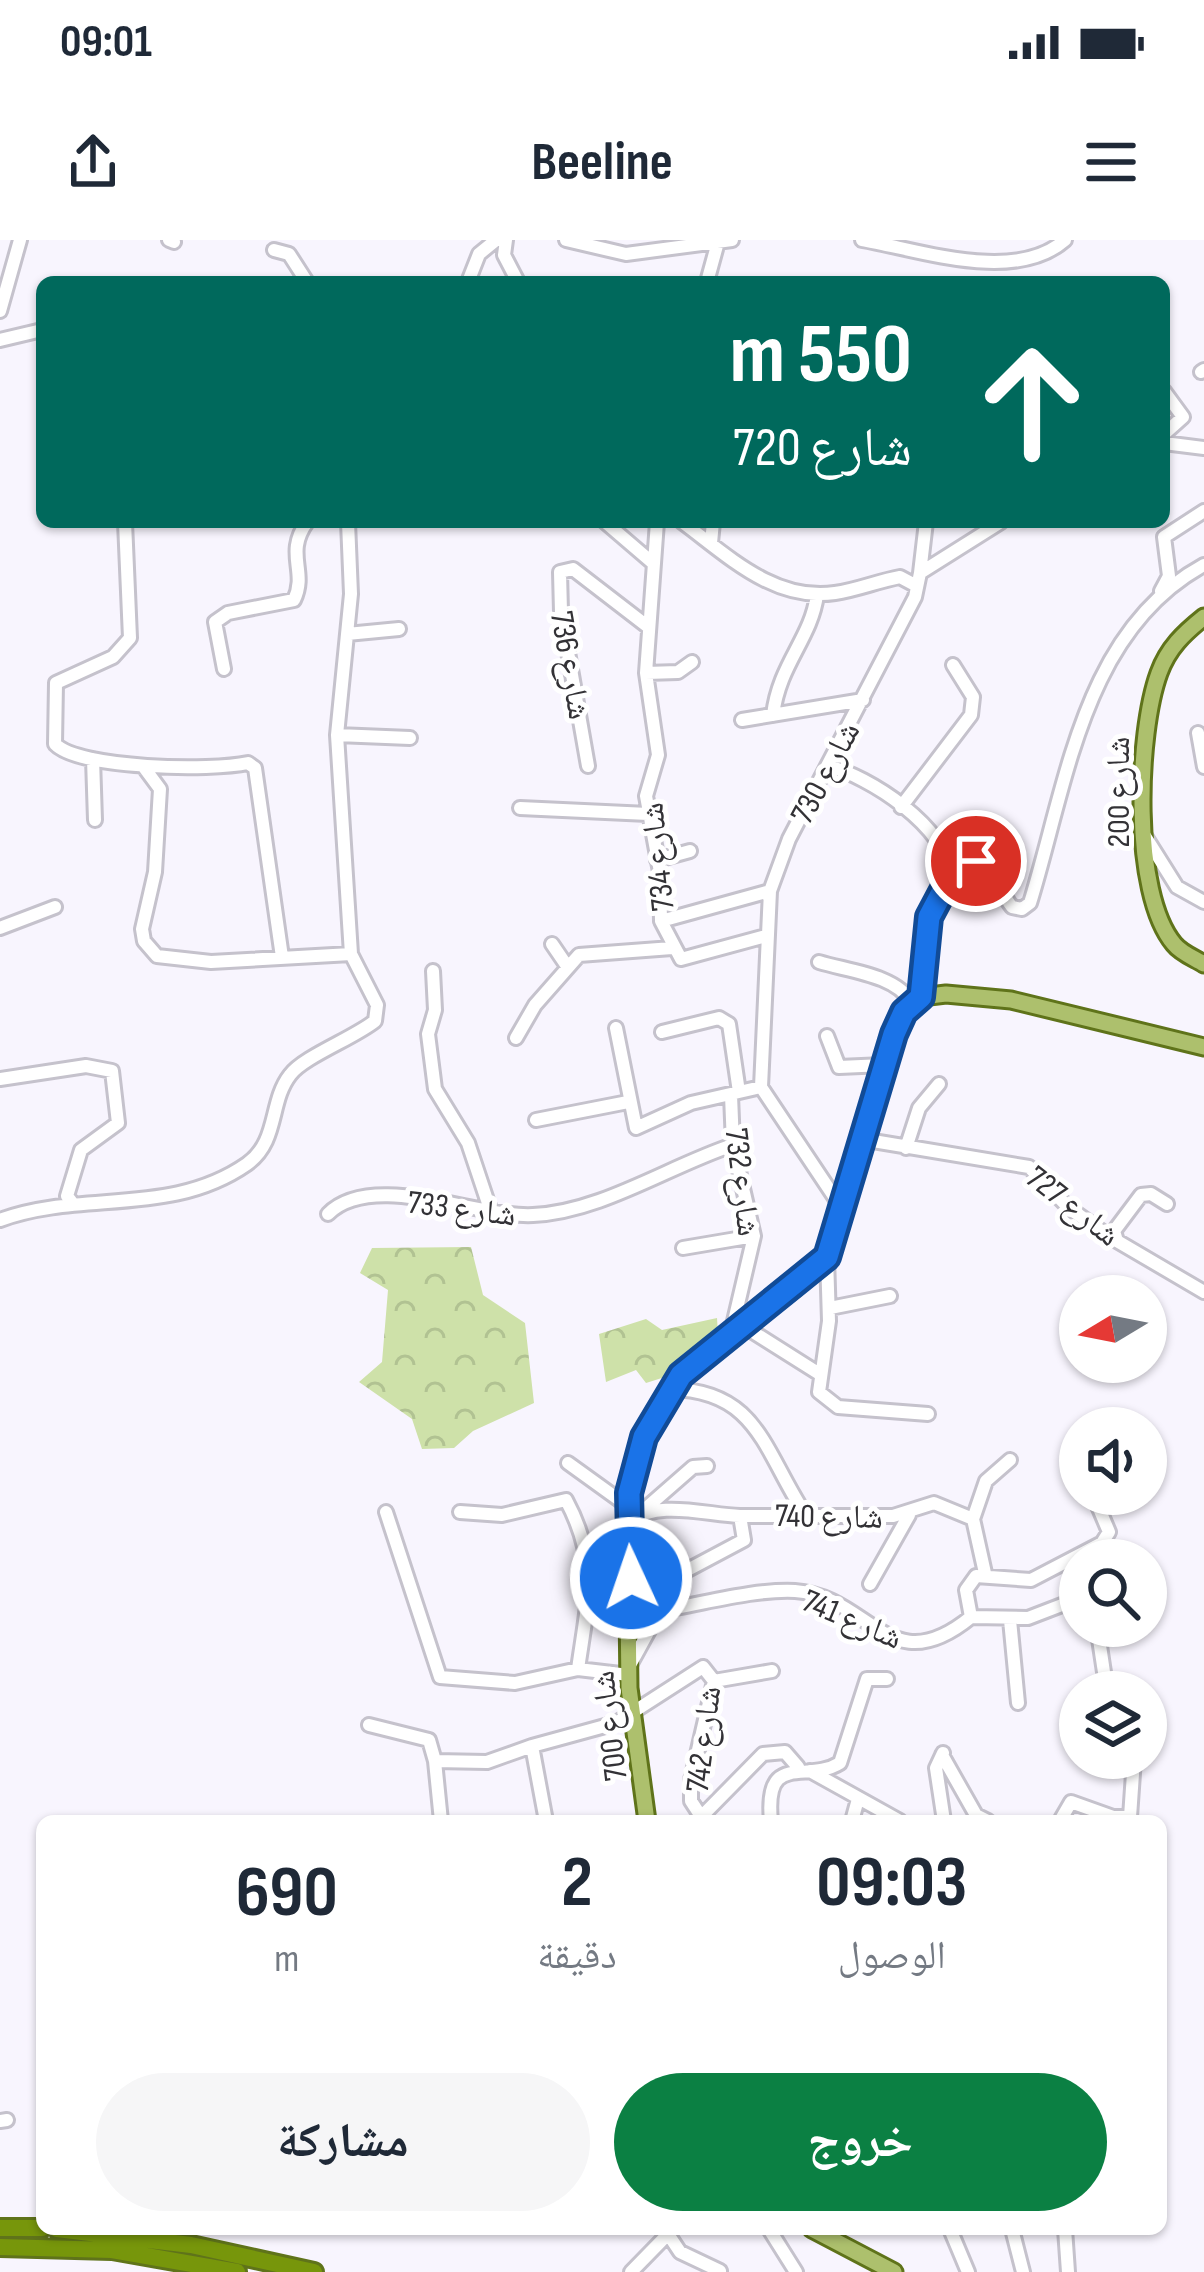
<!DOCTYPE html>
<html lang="ar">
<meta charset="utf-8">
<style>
body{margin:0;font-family:"Sofia Sans Condensed","Noto Naskh Arabic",sans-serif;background:#f6f6f7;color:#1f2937;direction:rtl;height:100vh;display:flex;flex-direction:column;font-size:45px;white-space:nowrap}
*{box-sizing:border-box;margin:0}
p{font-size:39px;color:#747a83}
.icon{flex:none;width:66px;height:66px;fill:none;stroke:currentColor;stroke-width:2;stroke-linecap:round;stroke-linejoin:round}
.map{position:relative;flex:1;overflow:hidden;direction:ltr}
.sheet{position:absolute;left:36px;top:1575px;width:1131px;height:420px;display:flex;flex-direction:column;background:#fff;border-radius:18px;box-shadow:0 3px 9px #0004;direction:rtl}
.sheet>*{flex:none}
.guide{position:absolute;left:36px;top:36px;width:1134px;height:252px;border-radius:18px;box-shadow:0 3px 9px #0004;direction:rtl;background:#00695c;color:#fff;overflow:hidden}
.needle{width:78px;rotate:260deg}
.controls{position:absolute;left:1059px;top:1035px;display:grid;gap:24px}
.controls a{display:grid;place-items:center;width:108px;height:108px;border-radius:50%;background:#fff;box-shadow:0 3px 9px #0004;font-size:60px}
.pin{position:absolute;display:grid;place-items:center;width:102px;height:102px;color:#fff;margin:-51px;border:6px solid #fff;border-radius:50%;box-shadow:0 3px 12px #0007}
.me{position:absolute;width:132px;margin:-66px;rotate:357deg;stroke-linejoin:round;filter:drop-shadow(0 0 9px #0008)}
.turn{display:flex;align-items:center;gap:42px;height:252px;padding:0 60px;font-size:54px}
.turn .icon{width:156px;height:156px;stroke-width:2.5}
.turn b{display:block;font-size:84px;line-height:102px}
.eta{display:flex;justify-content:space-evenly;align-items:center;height:204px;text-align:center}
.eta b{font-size:72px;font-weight:700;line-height:84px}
.cta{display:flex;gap:24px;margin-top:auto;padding:24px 60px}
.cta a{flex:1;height:138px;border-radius:72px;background:#0b8043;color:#fff;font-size:48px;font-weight:700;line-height:138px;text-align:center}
.cta a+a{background:#f6f6f7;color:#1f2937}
.status{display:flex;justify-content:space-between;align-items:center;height:84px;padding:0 60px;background:#fff;direction:ltr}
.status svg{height:33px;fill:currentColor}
header{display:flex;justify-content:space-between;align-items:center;height:156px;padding:0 60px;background:#fff;font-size:54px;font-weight:700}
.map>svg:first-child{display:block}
.forest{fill:url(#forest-crowns)}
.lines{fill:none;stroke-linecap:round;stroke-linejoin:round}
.minor-casing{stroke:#c5c2cc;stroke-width:18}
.major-casing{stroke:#5f731a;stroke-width:21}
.highway-casing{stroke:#5f731a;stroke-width:22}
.minor{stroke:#fff;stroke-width:12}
.major{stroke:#adc06d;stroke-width:15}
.highway{stroke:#77960b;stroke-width:16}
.route-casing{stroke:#114b97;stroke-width:30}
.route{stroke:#1a73e8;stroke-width:21}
.labels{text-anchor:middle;stroke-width:10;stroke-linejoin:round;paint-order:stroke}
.street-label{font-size:33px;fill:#333236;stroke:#fff}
</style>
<div class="status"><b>09:01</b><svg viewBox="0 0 49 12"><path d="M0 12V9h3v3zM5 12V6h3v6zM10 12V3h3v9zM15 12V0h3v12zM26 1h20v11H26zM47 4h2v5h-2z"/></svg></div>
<header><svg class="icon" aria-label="menu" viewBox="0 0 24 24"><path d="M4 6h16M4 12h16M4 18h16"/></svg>Beeline<svg class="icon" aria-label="share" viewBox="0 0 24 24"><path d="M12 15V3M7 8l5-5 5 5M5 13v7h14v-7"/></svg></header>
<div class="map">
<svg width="1204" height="2032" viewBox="0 0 1204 2032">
<defs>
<pattern id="forest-crowns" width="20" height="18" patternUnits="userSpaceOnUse" patternTransform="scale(3)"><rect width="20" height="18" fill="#cee1a9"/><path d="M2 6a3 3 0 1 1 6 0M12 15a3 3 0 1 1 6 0" fill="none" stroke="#b1c292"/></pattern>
</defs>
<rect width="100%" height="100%" fill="#f8f5fe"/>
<path class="forest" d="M471 1007 483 1055 525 1083 534 1163 473 1191 454 1208 422 1209 412 1179 359 1142 382 1122 388 1050 360 1033 372 1008Z
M717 1078 718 1094 665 1137 646 1143 636 1130 606 1142 599 1094 646 1079 662 1090Z"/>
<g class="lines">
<g class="minor-casing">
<path id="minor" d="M169 0 174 2
M506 0 504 15 518 42
M566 0 626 14 732 0
M862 0C920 10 1015 44 1065 0
M274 10 289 14 307 42
M468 42 479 14 496 0
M707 42 718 2
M0 71 20 0
M0 100 42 90
M1201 132 1204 130
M1164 151 1183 177 1164 194
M1164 203 1204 208
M125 282 130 398 113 417 56 443 55 504C79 529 212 531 248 523L255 528 282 717
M605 282 654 324
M657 282 646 433 658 515 646 556 660 632 661 681 681 719 766 696
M682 282C727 315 774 362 835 353 857 350 878 341 900 337L915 345
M711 303 713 282
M920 333 926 282
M1161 351 1169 336 1164 297 1204 271
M347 394 399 389
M224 429 215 382 228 373 294 360C308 331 284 314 307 282
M646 433 678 432 692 422
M773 475C779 424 811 399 817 355
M742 480 863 460
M1198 493 1204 527
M337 495 410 498
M93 519 95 580
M143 526 160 549 155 632 142 689 144 701 157 716 211 722 351 714
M588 526 561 372 560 332 573 329 647 386
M827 526C868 535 950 589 949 634
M901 567 971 475 973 457 953 425
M520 568 648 574
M1145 596 1177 647 1204 662
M657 620 690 611
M661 681 770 651
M0 688 55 667
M552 704 567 726
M819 722C848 731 896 735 911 762
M433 731 435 770 428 794 435 849 468 903 490 969
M921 757C923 736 934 581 986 627 998 637 1002 655 1012 667L1022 669 1030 663C1067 544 1083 391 1204 325
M616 788 636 888 691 863 761 847
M662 792 719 778 729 784 739 852
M827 796 839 827 884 825
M516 798 535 765 579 715 672 708
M0 839 86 826 112 831 118 883 81 910 67 956 71 961
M536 880 628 862
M861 899 1029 927 1069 968 1107 995 1114 991 1117 1001 1204 1052
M906 908 919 868 939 844
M839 964 761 847 770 651 789 599 915 357 920 333 1001 282
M328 974C372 930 478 978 533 975 601 972 669 926 733 905
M0 980C82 950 171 977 247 924 279 901 269 862 290 835 303 817 354 798 375 781L377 765 351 714 337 495 351 354 348 282
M1114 991 1141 955 1151 954 1167 964
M683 1008 754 996
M827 1017 829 1081 819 1152 838 1167 928 1174
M830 1068 890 1056
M745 1087 818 1133
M730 1098 754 996 733 905 731 855
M670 1149C759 1150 764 1213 807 1277
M568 1223 629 1267
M386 1272 440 1437 515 1443 578 1429 629 1435
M460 1272 502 1275 566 1260C600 1323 587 1364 578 1429
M637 1276 693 1227 707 1226
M973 1279 985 1333
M627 1284C656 1258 706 1275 740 1276
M870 1344 909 1275
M657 1371C700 1365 751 1349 795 1351 870 1356 889 1444 971 1377
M971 1377 966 1350 976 1336 1031 1340 1102 1303 1109 1292 1098 1266
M971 1377 1028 1378 1080 1358
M1010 1380 1018 1463
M1097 1386 1107 1452
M630 1425 680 1334 744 1300 740 1276H893L934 1263 973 1279 986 1241 1010 1220
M714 1441 772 1431
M369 1485 429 1500 435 1521
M943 1513 936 1528 944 1581
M942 1515 976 1575 988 1581
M810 1531 900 1581
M703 1575 763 1514 785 1512 798 1527
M441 1581 435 1521 487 1522 532 1506
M546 1581 532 1506 616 1483 703 1427 714 1441 691 1540V1561L704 1581
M771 1581C764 1510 806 1544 840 1523L867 1439H887
M852 1581 858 1559
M1060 1581 1071 1562 1113 1577H1130L1134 1519
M0 1881 7 1880
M769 1989 796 2032
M950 1989 968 2032
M1012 1989 1023 2032
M1065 1989 1068 2032
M668 1994 680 2012 720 2031
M631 2032 672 1990"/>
</g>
<g class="major-casing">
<path id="major" d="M1204 377C1184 393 1168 408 1159 433 1137 493 1131 653 1174 704 1181 713 1194 718 1204 724
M647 1581 629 1448 627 1284 636 1218 661 1162 681 1135 794 1049 827 1017 873 855 903 772 921 757 946 754 1011 760 1204 807
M812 1989 894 2032"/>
</g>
<g class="highway-casing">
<path id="highway" d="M0 1988H42
M57 1989 191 2005 314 2032
M0 2007 112 2010 237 2032"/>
</g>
<use href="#minor" class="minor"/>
<use href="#major" class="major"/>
<use href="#highway" class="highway"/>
</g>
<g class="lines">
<g class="route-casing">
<path id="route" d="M631 1338 629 1253 644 1197 681 1135 827 1017 894 794 904 772 921 757 929 677 955 628 976 621"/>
</g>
<use href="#route" class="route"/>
</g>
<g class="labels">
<g class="street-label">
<text transform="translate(572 425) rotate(80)" y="12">شارع 736</text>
<text transform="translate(824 532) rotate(-62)" y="12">شارع 730</text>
<text transform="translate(1117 552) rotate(-90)" y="12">شارع 200</text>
<text transform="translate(656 617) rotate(-96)" y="12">شارع 734</text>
<text transform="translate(744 942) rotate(83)" y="12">شارع 732</text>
<text transform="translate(1074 965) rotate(38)" y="12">شارع 727</text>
<text transform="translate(462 967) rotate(7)" y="12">شارع 733</text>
<text transform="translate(829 1275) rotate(1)" y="12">شارع 740</text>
<text transform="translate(853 1378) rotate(23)" y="12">شارع 741</text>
<text transform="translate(608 1486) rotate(-97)" y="12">شارع 700</text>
<text transform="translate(702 1499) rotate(-83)" y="12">شارع 742</text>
</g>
</g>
</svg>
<div class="controls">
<a><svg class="needle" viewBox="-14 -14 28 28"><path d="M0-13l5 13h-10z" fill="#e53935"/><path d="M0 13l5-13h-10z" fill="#747a83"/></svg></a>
<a><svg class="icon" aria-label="sound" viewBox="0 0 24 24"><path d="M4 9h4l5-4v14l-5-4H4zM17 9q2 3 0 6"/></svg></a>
<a><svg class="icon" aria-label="search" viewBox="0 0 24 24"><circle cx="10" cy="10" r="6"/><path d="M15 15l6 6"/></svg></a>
<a><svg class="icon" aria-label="layers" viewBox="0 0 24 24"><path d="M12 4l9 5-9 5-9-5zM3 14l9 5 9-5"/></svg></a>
</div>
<div class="pin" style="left:976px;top:621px;background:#d93025"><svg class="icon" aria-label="arrive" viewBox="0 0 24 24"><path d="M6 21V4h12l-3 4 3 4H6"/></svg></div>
<svg class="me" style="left:631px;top:1338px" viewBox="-20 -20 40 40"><circle r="17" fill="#1a73e8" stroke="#fff" stroke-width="3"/><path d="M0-11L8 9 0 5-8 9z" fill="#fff"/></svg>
<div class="guide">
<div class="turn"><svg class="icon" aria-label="ahead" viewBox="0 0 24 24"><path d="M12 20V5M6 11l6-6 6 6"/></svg><div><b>550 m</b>شارع 720</div></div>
</div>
<section class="sheet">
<div class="eta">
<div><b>09:03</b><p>الوصول</p></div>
<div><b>2</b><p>دقيقة</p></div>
<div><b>690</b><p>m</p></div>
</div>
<div class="cta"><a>خروج</a><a>مشاركة</a></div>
</section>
</div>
